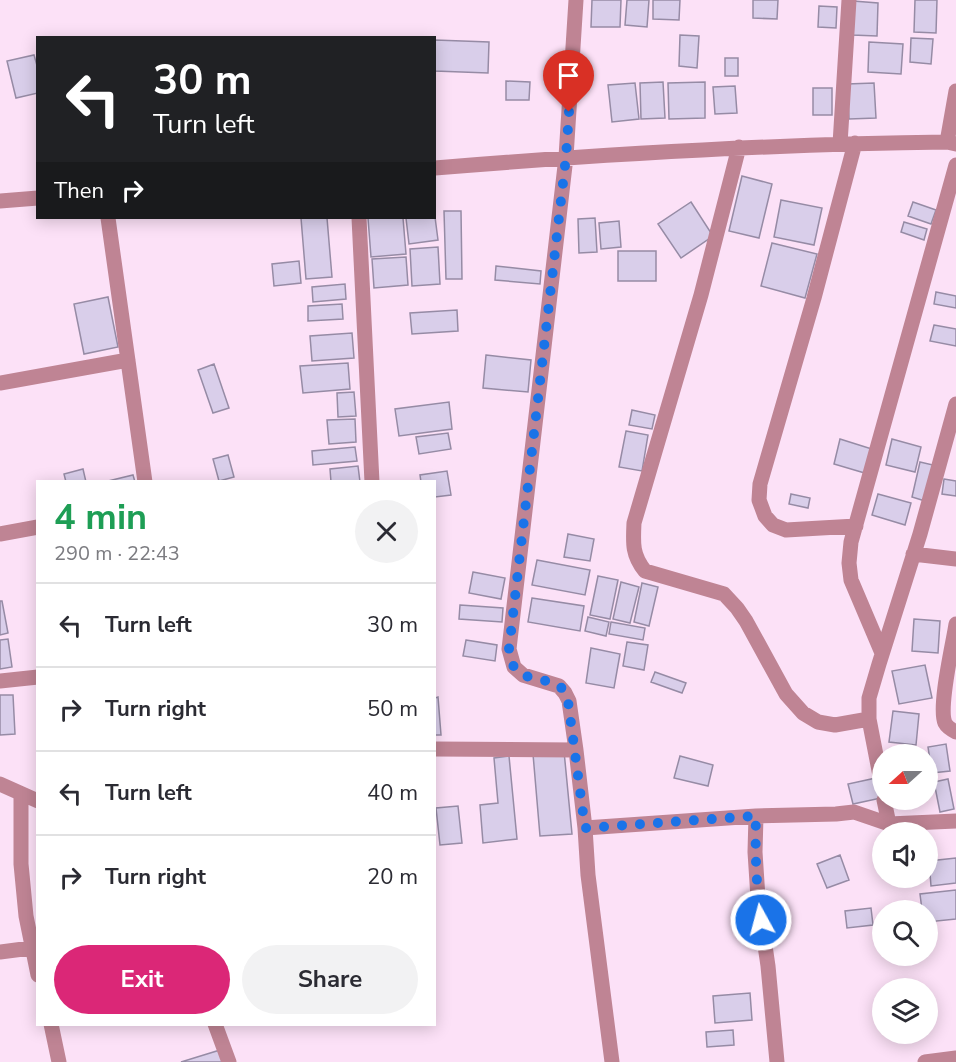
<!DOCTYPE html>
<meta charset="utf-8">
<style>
body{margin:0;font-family:"Nunito Sans",sans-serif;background:#f2f2f3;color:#2b2b33;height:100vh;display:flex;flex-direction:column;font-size:22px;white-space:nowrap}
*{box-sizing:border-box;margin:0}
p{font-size:20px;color:#7c7c81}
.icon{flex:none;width:33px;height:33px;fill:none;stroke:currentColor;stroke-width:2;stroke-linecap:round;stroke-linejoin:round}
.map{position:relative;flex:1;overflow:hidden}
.details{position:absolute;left:36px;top:480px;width:400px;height:546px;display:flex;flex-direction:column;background:#fff;border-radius:0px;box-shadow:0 3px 15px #0003}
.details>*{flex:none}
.top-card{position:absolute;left:36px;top:36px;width:400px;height:183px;border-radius:0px;box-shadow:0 3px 15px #0003;background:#202124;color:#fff;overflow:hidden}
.needle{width:39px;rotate:249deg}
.fabs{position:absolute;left:872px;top:744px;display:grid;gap:12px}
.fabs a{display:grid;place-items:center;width:66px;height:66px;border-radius:50%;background:#fff;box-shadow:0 3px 15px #0003;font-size:30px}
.pin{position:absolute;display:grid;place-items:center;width:51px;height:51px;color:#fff;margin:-62px -26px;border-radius:50% 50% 50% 0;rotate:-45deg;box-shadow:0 0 6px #0007}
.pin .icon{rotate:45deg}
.me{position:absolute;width:66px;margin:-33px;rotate:353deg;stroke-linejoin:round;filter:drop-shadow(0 0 4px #0008)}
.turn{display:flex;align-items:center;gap:21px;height:126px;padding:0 18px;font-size:27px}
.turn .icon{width:78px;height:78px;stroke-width:2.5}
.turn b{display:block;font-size:42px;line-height:51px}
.then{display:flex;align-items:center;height:57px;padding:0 18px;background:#0003;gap:12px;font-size:22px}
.round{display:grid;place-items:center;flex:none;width:63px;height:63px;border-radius:32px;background:#f2f2f3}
.overview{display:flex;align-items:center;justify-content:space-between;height:102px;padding:0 18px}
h1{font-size:36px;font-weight:700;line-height:45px;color:#1e9e55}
.cta{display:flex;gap:12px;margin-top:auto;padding:12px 18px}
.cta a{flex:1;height:69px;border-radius:36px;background:#db2777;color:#fff;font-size:24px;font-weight:700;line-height:69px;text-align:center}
.cta a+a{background:#f2f2f3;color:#2b2b33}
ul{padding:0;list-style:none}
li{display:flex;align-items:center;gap:18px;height:84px;padding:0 18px;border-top:2px solid #e1e1e2}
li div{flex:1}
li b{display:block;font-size:22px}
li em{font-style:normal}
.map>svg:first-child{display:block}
.building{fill:#d9ceea;stroke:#968ba5;stroke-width:1.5}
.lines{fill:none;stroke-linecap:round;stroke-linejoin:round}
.street{stroke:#bf8494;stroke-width:15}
.route{stroke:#1a73e8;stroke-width:10;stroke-dasharray:0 18}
</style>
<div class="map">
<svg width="956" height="1062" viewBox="0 0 956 1062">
<rect width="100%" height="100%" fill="#fce1f7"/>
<path class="building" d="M592 0H621L620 27H591Z
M627 0H649L647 27 625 25Z
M653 0H680L679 20 653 19Z
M753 0H778L777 19 753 18Z
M915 0H937L936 33 914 32Z
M853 1 878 3 877 36 852 35Z
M819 6 837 7 836 28 818 27Z
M680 35 699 36 697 68 679 66Z
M911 38 933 39 931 64 910 62Z
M435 40 489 42 488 73 435 71Z
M869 42 903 44 901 74 868 72Z
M34 55 38 69V93L16 98 7 61Z
M725 58H738V76H725Z
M506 81 530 82 529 100H506Z
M663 82 665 118 641 119 640 83Z
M705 82V118L669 119 668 83Z
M635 83 639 119 612 122 608 85Z
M874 83 876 118 849 119 847 84Z
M735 86 737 113 715 114 713 87Z
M813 88H832V115H813Z
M742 176 772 184 759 238 729 231Z
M781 200 822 208 814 245 774 237Z
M691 202 713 236 681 258 658 224Z
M913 202 936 210 931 224 908 216Z
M444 211H461L462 279H446Z
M435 217 438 240 409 244 406 218Z
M301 218H327L332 277 306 279Z
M368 218H403L406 254 371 257Z
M595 218 597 252 579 253 578 219Z
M619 221 621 247 601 249 599 223Z
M904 222 927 229 924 240 901 232Z
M772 243 817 254 805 298 761 286Z
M438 247 440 284 412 286 410 249Z
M618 251H656V281H618Z
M406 257 408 285 374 288 372 259Z
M299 261 301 283 274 286 272 264Z
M496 266 541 271 540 284 495 280Z
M345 284 346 299 313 302 312 287Z
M936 292 956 296V308L934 304Z
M108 297 118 347 84 354 74 304Z
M342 304 343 319 308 321V306Z
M457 310 458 331 412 334 410 313Z
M934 325 956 329V346L930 341Z
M352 333 354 358 312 361 310 336Z
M486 355 531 360 528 392 483 388Z
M348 363 350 389 303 393 300 366Z
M214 364 229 408 213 413 198 370Z
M354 392 356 416 338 417 337 393Z
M449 402 452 429 399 436 395 409Z
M632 410 655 415 652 429 629 425Z
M355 419 356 442 329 444 327 420Z
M626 431 648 435 642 471 619 467Z
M448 433 451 449 419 454 416 437Z
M840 439 875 450 868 474 834 464Z
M892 439 921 447 915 472 886 465Z
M355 447 357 461 313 465 312 451Z
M228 455 234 477 219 481 213 459Z
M920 462 933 465 925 501 912 497Z
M358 466 360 482H331L330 469Z
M83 469 86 482H66L64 474Z
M447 471 451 495 435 497V482H421L420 475Z
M133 475 135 482H104Z
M944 479 956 481V496L942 494Z
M791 494 810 498 808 508 789 504Z
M878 494 911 503 905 525 872 515Z
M568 534 594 539 590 561 564 557Z
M537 560 590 570 585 595 532 585Z
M473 572 505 578 501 599 469 593Z
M598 576 618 580 610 619 590 615Z
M621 582 639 587 630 623 613 619Z
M642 583 658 587 649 626 634 622Z
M532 598 584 606 580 631 528 622Z
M0 601H2L8 633 0 635Z
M460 605 503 608 502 622 459 619Z
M588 617 609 622 606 636 585 631Z
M914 619 940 621 938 653 912 651Z
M611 622 645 628 643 640 609 634Z
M8 639 12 667 0 669V640Z
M466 640 497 645 495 661 463 656Z
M627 642 648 645 644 670 623 666Z
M591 648 620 654 614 688 586 683Z
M925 665 932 698 899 704 892 671Z
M655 672 686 683 682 693 651 682Z
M0 695H13L15 734 0 735Z
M438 697 441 735H435V698Z
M893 711 919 714 916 745 889 742Z
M946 744 950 771 932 773 928 747Z
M564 751 572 834 540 836 533 754Z
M509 756 517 839 483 843 480 805 498 803 494 758Z
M680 756 713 765 708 786 674 778Z
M876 778 881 798 853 804 848 784Z
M948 779 954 809 940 812 934 782Z
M458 806 462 843 440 845 436 808Z
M840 855 849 880 827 888 817 864Z
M956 858V883L931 886 929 861Z
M956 890V919L927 922V910H922L920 894Z
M871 908 873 925 847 928 845 911Z
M750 993 752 1020 715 1023 713 996Z
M733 1030 734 1045 707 1047 706 1032Z
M220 1050 224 1062H181Z"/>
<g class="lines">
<path class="street" d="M576 0 566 157 509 649 514 667 523 675 559 686 565 693 569 701 576 750 585 828 588 875 612 1062
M947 142 956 91
M855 143 814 298 760 484 759 500 765 516 773 525 786 530 856 526
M840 144 849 0
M739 147 701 295 634 523C633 543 632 555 645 571L724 594 737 608 746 621 786 694 803 713 818 722 835 725 869 719
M435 168C606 154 776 144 947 142L956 144
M0 201 38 198
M108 218 145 482
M359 218 372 482
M0 383 128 360
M0 534 38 527
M913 554 956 559
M956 624C953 644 938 707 945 723 947 727 952 730 956 732
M882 653 851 580 849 563 851 542 956 165
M0 681 38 677
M435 749 576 750
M0 784 38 801
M882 786 869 719V698L879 664 920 534 956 404
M21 794V864L26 916 38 975
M884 800 889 824
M756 816 755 852 758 898 768 966 777 1062
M585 828 756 816 836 814 854 812 889 824 956 821
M0 952 31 948
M51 1024 59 1062
M215 1024 229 1062
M925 1062 956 1058"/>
</g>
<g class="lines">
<path class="route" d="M569 112 566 157 509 649C510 655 511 662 514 667 524 681 545 678 558 685 563 688 566 695 568 701L585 828 756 816C755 851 756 885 761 920"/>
</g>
</svg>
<div class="fabs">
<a><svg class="needle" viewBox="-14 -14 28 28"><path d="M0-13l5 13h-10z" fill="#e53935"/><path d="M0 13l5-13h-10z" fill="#7c7c81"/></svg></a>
<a><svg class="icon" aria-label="sound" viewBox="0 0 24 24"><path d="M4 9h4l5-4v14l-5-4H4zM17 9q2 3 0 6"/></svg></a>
<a><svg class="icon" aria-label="search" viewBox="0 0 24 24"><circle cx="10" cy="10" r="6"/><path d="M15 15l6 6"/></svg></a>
<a><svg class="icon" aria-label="layers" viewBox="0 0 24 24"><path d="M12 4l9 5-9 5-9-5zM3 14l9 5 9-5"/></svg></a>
</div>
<div class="pin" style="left:569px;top:112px;background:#d93025"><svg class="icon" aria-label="arrive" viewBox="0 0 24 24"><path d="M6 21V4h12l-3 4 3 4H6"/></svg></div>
<svg class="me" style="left:761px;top:920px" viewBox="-20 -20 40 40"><circle r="17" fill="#1a73e8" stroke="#fff" stroke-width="3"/><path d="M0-11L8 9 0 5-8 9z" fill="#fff"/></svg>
<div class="top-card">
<div class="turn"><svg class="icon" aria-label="left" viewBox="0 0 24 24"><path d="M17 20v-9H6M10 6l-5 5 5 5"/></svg><div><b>30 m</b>Turn left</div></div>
<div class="then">Then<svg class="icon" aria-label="right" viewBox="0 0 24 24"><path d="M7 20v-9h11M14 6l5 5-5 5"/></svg></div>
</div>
<section class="details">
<div class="overview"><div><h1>4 min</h1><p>290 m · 22:43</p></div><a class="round"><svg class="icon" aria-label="close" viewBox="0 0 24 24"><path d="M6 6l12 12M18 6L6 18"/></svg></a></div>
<ul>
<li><svg class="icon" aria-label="left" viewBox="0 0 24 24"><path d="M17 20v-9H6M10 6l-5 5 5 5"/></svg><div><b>Turn left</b></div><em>30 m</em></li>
<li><svg class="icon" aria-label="right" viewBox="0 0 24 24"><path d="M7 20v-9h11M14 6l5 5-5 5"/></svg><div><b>Turn right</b></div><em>50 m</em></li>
<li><svg class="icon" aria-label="left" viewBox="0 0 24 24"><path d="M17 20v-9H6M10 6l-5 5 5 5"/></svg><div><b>Turn left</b></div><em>40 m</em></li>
<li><svg class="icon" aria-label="right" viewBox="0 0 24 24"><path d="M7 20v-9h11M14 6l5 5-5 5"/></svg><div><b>Turn right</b></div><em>20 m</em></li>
</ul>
<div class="cta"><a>Exit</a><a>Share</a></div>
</section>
</div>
